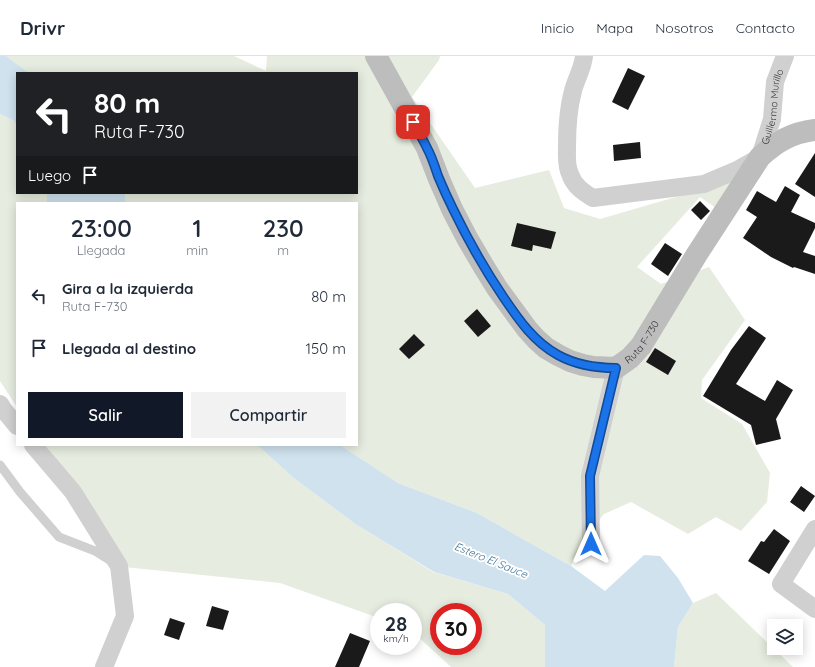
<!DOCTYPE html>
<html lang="es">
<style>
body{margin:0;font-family:Quicksand,sans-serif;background:#f2f2f3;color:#1f2937;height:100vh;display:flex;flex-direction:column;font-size:15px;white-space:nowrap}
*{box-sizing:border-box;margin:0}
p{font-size:13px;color:#747a83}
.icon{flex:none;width:22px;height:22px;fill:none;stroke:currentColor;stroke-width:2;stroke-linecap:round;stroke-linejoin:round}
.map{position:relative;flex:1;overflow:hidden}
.drawer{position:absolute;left:16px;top:146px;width:342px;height:244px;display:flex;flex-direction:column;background:#fff;border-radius:0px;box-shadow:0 2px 10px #0003}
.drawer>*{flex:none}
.top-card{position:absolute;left:16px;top:16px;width:342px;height:122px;border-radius:0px;box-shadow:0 2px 10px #0003;background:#202124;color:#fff;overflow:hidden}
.buttons{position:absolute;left:767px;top:563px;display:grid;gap:8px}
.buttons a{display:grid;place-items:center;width:36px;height:36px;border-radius:0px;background:#fff;box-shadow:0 2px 10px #0003;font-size:20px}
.speed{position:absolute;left:370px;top:547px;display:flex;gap:8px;font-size:20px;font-weight:700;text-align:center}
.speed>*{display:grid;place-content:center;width:52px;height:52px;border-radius:50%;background:#fff;box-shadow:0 2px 10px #0003;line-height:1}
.speed small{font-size:10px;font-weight:400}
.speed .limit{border:6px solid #d22;background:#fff;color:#111}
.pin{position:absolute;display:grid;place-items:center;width:34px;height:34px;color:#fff;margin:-17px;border-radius:8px;box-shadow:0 2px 6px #0006}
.me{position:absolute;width:44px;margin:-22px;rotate:0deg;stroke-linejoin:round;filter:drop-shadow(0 0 3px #0008)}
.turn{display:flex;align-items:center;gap:14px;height:84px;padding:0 12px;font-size:18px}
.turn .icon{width:52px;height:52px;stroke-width:2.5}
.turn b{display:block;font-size:28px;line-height:34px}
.then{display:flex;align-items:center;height:38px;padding:0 12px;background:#0003;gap:8px;font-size:15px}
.eta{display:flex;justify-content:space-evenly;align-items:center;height:68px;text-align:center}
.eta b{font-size:24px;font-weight:600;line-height:28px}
.action{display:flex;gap:8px;margin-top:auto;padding:8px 12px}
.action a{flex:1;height:46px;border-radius:0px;background:#111827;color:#fff;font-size:16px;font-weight:600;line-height:46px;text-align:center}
.action a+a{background:#f2f2f3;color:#1f2937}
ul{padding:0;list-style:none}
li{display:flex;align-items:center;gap:12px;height:52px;padding:0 12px}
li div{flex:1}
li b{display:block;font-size:15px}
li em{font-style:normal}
header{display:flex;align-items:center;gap:24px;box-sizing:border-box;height:56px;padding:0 20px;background:#fff;border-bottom:1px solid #e0e1e3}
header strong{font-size:19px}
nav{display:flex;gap:22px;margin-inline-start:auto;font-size:14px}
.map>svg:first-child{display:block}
.green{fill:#e6ecdf;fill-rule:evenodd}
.water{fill:#cfe2ee}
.building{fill:#1a1a1a}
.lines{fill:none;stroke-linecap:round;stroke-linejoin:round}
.lane{stroke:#d0d0d0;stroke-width:9}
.street{stroke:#d0d0d0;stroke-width:18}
.secondary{stroke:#bdbdbd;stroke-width:22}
.route-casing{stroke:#114b97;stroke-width:10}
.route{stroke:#1a73e8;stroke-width:7}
.labels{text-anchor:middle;stroke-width:4;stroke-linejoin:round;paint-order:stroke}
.street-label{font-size:10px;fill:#333;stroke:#fff}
.water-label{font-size:11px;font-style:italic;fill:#3f7597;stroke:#fff}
</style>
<header>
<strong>Drivr</strong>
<nav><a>Inicio</a><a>Mapa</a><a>Nosotros</a><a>Contacto</a></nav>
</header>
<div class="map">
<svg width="815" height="611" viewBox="0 0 815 611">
<rect width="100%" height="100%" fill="#fff"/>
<path class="green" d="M6 0H234L266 15 267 0H440L439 4 412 41 475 132 549 114 564 152 600 163 741 122 719 154 700 141 637 211 661 228 709 211 745 264 702 324 701 342 742 368 770 417 767 446 741 475 716 461 688 478 631 446 604 458 580 488 571 510 477 457 398 427 340 389H357V147H126L125 137H357V17H29Z
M0 58 13 64 17 69V137H47V147H17V351L0 325Z
M45 389H257L295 423 357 469 433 516 508 538 545 569V611H451L413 576V556H379V562L280 527 124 511 72 425ZM439 556H473V590H439Z
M716 537 793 611H674L678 571 693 547Z"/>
<path class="water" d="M0 0H6L29 17H17V69L13 64 0 58Z
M47 137H125L126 147H47Z
M257 389H340L398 427 477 457 571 510 605 535 644 499 660 500 678 522 693 547 678 571 674 611H545V569L508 538 434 516 357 469 295 423Z"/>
<path class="building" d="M628 12 645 20 628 54 612 46Z
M640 86 641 102 614 105 613 89Z
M815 97V141L795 128Z
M785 130 800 139 791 156 815 167V172L803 196 815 200V218L794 211 793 212 771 201 743 182 757 161 746 154 757 135 776 146Z
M700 145 710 155 701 164 691 154Z
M517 167 556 176 551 193 533 189 532 195 511 190Z
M665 187 682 198 668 220 651 208Z
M477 253 491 270 478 281 464 265Z
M749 270 766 282 736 328 765 345 777 324 793 334 776 363 781 383 756 389 751 369 703 340 731 294Z
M414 278 425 289 409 303 399 293Z
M655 292 676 305 668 319 646 306Z
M801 430 815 440 804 456 790 446Z
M774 473 790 485 769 518 748 505 761 485 764 486Z
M212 550 229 555 223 574 206 570Z
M170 562 185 567 179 584 164 579Z
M350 577 370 585 359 611H335Z"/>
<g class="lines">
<path class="lane" d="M0 409 20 436 59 481 95 495 111 505"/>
<g class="street">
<path id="s1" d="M584 0C583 12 576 23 573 35 568 53 567 72 567 91 567 100 566 110 570 118 574 130 583 136 593 142L704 128 737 114 760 101 772 63 775 26 785 0"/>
<path d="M0 348 3 353 17 370"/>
<path d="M33 389 73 436 119 510 125 560 104 611"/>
<path d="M815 473 781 528 815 553"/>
<path d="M591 488 590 420 616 312"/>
</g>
<path class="secondary" id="s2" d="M376 0 427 92 439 123 452 153 467 182 484 211 497 232 527 273 536 283 546 292 558 299 570 305 583 309 594 311 616 312 630 302 641 290 697 198 760 101C777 85 792 77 815 74"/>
</g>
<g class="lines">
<g class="route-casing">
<path id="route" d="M413 66C417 74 423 83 427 92 432 101 435 111 438 120 443 132 448 143 453 153 468 184 485 214 504 242 519 264 534 286 558 299 576 309 596 312 616 312L590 420 591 488"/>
</g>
<use href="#route" class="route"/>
</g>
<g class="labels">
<g class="street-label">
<text dy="4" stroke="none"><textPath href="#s1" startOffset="381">Guillermo Murillo</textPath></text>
<text dy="4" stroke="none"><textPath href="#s2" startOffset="451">Ruta F-730</textPath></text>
</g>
<g class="water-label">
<text transform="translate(491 504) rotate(22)" y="4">Estero El Sauce</text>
</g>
</g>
</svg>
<div class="buttons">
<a><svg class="icon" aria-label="layers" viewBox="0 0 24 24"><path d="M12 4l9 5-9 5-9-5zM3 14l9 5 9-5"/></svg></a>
</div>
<div class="speed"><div>28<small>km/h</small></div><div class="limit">30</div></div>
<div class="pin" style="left:413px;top:66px;background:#d93025"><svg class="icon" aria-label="arrive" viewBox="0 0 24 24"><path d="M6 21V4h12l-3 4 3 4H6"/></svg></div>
<svg class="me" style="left:591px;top:488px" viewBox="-20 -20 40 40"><path d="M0-17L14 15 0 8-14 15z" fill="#1a73e8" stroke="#fff" stroke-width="4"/></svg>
<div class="top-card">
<div class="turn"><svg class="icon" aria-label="left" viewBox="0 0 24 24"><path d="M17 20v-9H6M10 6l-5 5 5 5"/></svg><div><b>80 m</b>Ruta F-730</div></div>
<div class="then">Luego<svg class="icon" aria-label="arrive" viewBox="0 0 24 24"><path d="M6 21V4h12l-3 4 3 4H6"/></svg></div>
</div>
<section class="drawer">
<div class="eta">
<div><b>23:00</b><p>Llegada</p></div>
<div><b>1</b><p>min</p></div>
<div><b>230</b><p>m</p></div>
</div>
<ul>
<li><svg class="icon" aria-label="left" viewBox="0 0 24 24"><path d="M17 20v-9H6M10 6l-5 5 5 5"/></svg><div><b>Gira a la izquierda</b><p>Ruta F-730</p></div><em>80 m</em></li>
<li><svg class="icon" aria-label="arrive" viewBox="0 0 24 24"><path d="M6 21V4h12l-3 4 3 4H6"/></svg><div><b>Llegada al destino</b></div><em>150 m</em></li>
</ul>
<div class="action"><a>Salir</a><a>Compartir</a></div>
</section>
</div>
